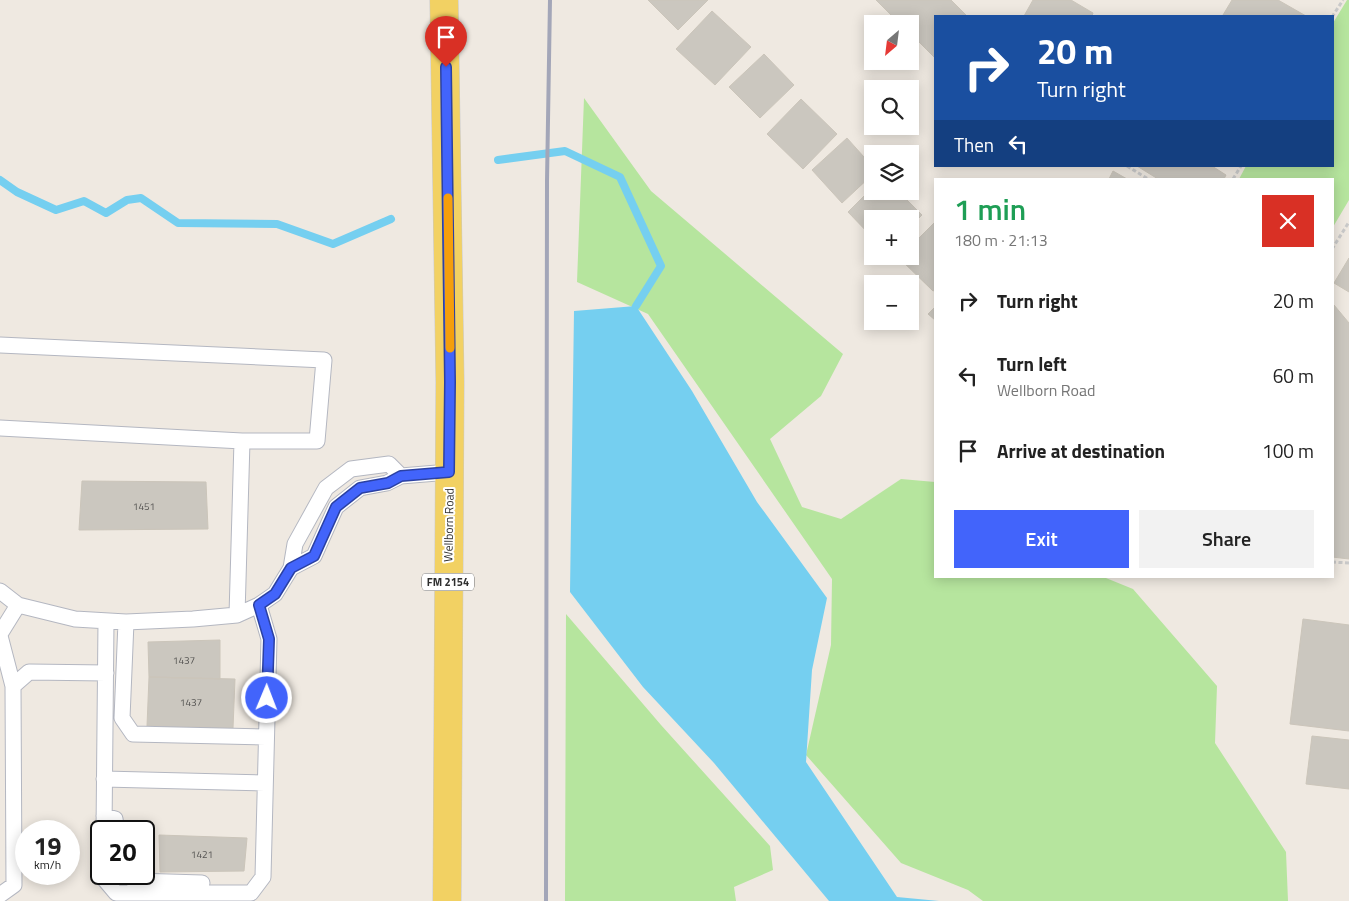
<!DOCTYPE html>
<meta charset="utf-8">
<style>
body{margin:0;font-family:"Titillium Web",sans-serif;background:#f2f2f2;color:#222;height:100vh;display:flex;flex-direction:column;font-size:19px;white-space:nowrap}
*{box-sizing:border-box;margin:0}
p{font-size:16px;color:#767676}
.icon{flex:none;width:28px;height:28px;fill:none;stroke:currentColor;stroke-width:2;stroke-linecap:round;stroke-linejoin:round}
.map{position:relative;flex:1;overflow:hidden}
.details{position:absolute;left:934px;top:178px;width:400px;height:400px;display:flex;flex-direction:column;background:#fff;border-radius:0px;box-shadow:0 2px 12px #0003}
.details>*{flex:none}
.guide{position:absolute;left:934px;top:15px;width:400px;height:152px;border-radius:0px;box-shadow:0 2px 12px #0003;background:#1a4fa0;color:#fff;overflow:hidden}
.needle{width:32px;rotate:208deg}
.tools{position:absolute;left:864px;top:15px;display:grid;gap:10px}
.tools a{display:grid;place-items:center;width:55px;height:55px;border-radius:0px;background:#fff;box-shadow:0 2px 12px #0003;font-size:25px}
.speed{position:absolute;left:15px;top:820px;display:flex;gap:10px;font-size:25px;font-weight:700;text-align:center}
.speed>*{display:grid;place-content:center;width:65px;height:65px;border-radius:50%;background:#fff;box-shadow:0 2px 12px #0003;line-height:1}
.speed small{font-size:12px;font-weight:400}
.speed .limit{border:2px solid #111;border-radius:8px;background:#fff;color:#111}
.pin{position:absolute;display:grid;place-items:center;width:42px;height:42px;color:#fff;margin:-51px -21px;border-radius:50% 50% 50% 0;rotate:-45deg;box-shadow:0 0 5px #0007}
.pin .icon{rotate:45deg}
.me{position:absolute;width:55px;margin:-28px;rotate:1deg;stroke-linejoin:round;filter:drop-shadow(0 0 4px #0008)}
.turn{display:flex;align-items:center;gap:18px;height:105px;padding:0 20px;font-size:22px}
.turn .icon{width:65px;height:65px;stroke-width:2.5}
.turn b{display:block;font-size:35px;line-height:42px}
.then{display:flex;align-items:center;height:48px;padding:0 20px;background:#0003;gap:10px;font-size:19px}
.round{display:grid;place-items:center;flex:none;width:52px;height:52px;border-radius:0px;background:#f2f2f2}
.summary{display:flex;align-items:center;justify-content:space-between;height:85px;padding:0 20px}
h1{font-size:30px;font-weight:600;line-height:38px;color:#1e9e55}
.cta{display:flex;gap:10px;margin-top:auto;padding:10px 20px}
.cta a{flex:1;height:58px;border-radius:0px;background:#4264fb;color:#fff;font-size:20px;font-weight:600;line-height:58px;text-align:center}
.cta a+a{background:#f2f2f2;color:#222}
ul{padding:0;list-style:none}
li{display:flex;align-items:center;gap:15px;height:75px;padding:0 20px}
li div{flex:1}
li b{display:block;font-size:19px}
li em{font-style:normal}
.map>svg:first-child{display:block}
.green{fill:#b6e59e}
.water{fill:#75cff0}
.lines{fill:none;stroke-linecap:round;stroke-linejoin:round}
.stream{stroke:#75cff0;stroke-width:8}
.building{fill:#cbc7bf;stroke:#cbc5ba}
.lane-casing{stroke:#b4b7c1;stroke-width:17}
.primary-casing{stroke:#c9c9c9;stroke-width:29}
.path{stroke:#c9c9c9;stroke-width:3;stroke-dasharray:4 2.5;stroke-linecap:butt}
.lane{stroke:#fff;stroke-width:15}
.primary{stroke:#f2d163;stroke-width:28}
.rail{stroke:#a3a6b8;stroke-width:4}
.route-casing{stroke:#2b41a3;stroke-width:12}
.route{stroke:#4264fb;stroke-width:9}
.slow{stroke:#f59e0b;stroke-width:9}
.labels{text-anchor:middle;stroke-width:4;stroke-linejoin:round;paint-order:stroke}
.number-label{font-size:10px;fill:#555452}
.shield{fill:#fff;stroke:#6d6d6d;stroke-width:1}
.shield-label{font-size:11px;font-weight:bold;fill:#2e2e2e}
.street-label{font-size:12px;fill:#2e2e2e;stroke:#fff}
</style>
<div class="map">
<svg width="1349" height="901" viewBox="0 0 1349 901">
<rect width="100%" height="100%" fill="#efe9e1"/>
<path class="green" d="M1347 0H1349V200L1333 227 1332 179H1239L1246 166H1332L1333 23Z
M584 98 651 191 843 354 821 396 770 439 802 507 841 519 901 479 935 482V576H1101L1133 589 1217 686 1215 743 1286 852 1288 901H983L968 890 901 863 806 755 831 645 832 579 648 314 577 282Z
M566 614 661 725 770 846 773 870 734 887 736 901H565Z"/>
<path class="water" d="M636 306 692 391 757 502 827 598 812 670 806 762 897 897 939 901H829L714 763 643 687 570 592 574 311Z"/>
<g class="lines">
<path class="stream" d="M498 160 565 151 620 177 661 266 636 306
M0 180 17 192 56 210 84 201 106 213 127 200 141 198 178 223 277 224 333 244 391 219"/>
</g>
<path class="building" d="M648 0H708L678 30Z
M876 0H951L967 16H935V58L910 33V24H900Z
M1033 0H1071L1093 13 1092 16H1024Z
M1232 0H1278L1306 16H1225L1223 15Z
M712 11 751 47 715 85 676 49Z
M764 54 794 85 760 118 729 87Z
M801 99 837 134 803 169 767 134Z
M847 138 872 166V175L842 203 812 170Z
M1137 166H1212L1226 175 1224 179H1158Z
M1113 171 1127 179H1109Z
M872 188V191H898L922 215 910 227V219H872V237L848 212Z
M935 222V290L933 291 899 258 910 256V247Z
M1349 258V292L1334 283Z
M1334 305 1349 323V559L1332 557Z
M935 307V320L928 314Z
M82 481 206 482 208 529 79 530Z
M1303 619 1349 625V731L1290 724Z
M220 640V679L149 677 148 642Z
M149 677 235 679 233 728 147 726Z
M1312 736 1349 740V789L1306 784Z
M159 835 247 838 244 871 160 872Z"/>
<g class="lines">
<g class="lane-casing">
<path id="lane" d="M0 345 324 360 317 441H242L237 615
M0 428 242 441
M401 476 389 464 351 469 326 488 295 544 291 568 314 556 336 507 360 488 387 483 401 476 449 472
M0 591 18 605 75 619 126 622 193 619 237 615 259 605 275 594 291 568
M126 622 122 718 133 734 266 737
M0 634 18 605
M0 636 13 686 14 885 0 895
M13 686 29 672 106 673
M104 779 265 783
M104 816 115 819 117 831
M104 831 106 621
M105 874V880L116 893H251L263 877 269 639 259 605
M123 874 135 881 202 883"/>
</g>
<g class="primary-casing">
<path id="primary" d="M444 0 450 382 447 901"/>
</g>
<path class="path" d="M1332 17 1343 0
M1127 166 1148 179
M1233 179 1241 166
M1332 249 1349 222
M1332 562 1349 563"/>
<use href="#lane" class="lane"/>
<use href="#primary" class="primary"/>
<path class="rail" d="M546 901 547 181 550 0"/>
</g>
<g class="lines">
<g class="route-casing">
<path id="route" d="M267 698 269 639 259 605 275 594 291 568 314 556 336 507 360 488 388 483 401 476 449 472 450 382 446 67"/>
</g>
<use href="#route" class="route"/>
<path class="slow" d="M448 198 450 348"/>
</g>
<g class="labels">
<g class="number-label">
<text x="144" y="510">1451</text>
<text x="184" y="664">1437</text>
<text x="191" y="706">1437</text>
<text x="202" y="858">1421</text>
</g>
<rect class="shield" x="422" y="573.5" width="52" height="17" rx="4"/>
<g class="shield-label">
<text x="448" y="586">FM 2154</text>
</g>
<g class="street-label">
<text transform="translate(449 525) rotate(-89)" y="4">Wellborn Road</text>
</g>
</g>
</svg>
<div class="tools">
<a><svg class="needle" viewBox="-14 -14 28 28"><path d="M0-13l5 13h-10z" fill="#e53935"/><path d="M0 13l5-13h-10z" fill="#767676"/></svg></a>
<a><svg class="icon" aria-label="search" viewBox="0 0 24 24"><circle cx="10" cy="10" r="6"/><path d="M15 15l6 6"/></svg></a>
<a><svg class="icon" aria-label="layers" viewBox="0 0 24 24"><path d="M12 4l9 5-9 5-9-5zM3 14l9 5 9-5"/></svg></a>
<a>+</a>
<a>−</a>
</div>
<div class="speed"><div>19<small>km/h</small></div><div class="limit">20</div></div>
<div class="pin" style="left:446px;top:67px;background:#d93025"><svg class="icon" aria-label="arrive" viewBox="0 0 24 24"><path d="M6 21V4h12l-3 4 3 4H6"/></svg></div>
<svg class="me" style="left:267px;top:698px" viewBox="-20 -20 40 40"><circle r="17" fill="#4264fb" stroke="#fff" stroke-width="3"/><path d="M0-11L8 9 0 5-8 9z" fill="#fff"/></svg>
<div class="guide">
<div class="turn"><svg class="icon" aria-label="right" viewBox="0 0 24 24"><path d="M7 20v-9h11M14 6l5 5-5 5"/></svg><div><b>20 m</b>Turn right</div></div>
<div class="then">Then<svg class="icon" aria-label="left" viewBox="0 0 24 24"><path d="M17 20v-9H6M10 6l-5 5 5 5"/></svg></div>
</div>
<section class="details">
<div class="summary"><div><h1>1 min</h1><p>180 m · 21:13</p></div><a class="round" style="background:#d93025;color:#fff"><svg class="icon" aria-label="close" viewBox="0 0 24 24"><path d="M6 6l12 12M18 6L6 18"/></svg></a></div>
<ul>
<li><svg class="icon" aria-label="right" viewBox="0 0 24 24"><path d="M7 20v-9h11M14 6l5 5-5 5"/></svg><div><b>Turn right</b></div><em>20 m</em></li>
<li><svg class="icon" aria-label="left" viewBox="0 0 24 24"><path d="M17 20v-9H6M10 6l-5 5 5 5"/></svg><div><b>Turn left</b><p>Wellborn Road</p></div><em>60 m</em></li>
<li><svg class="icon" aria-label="arrive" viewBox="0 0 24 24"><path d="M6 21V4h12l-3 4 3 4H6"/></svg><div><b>Arrive at destination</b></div><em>100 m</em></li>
</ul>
<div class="cta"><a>Exit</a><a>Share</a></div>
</section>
</div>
